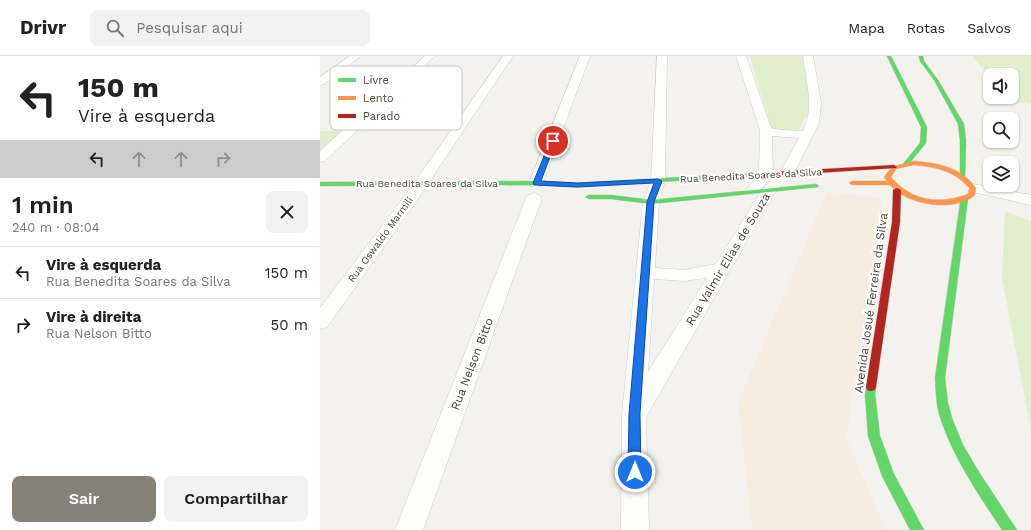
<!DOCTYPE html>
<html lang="pt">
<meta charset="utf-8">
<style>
body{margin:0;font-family:"Work Sans",sans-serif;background:#f2f2f2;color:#222;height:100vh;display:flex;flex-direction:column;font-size:15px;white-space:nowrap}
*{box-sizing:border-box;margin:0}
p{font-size:13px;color:#767676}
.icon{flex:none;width:22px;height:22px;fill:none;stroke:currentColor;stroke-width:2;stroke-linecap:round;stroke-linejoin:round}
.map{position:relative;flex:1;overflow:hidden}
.drawer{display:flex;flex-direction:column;background:#fff;width:320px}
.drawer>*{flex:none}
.banner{background:#fff;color:#222;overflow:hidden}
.controls{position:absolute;left:663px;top:12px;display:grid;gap:8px}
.controls a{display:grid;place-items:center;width:36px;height:36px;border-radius:8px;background:#fff;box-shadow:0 1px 3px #0004;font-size:20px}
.pin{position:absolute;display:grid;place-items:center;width:34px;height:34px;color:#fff;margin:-17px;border:2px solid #fff;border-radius:50%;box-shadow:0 1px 4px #0007}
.me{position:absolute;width:44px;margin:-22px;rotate:0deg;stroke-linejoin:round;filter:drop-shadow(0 0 3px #0008)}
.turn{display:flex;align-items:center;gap:14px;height:84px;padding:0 12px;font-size:18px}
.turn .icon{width:52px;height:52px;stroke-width:2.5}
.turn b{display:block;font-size:28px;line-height:34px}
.lanes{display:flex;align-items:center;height:38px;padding:0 12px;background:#0003;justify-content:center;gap:20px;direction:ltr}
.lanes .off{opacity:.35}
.round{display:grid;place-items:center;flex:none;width:42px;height:42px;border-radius:8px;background:#f2f2f2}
.overview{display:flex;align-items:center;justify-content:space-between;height:68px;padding:0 12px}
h1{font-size:24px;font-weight:600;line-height:30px}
.primary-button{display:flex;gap:8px;margin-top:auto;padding:8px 12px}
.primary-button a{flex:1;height:46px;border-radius:8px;background:#868078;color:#fff;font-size:16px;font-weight:600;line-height:46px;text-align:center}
.primary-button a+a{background:#f2f2f2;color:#222}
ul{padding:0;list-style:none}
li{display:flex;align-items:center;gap:12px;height:52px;padding:0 12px;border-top:1px solid #e0e0e0}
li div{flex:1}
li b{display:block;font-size:15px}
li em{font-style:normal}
header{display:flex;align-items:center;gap:24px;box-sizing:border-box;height:56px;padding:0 20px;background:#fff;border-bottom:1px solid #e0e0e0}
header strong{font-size:19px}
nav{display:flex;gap:22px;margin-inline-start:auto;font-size:14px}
.search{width:280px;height:36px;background:#f2f2f2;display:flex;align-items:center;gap:10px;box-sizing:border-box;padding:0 14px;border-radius:8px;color:#767676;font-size:15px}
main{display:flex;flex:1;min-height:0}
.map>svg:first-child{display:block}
.commercial{fill:#f6ede1}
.green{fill:#e1efcd}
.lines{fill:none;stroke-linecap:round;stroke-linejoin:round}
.street-casing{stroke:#cfcdc8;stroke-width:1}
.fast-casing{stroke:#d3cfc4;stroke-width:1}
.slow-casing{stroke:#d3cfc4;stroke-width:1}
.jam-casing{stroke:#d3cfc4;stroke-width:1}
.street{fill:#fdfdfc;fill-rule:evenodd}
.fast{fill:#63d668;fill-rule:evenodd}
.slow{fill:#ff974d;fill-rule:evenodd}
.jam{fill:#b3261e;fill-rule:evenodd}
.route{fill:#1a73e8;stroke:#114b97}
.labels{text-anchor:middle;stroke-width:4;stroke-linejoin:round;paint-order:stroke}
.far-street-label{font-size:10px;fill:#4b4338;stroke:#fff}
.street-label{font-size:12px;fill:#4b4338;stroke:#fff}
.key{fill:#fff;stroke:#c9c7c3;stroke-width:1}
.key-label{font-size:11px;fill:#4b4338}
</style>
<header>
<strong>Drivr</strong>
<div class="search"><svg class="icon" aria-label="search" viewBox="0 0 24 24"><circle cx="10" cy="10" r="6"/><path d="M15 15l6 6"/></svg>Pesquisar aqui</div>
<nav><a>Mapa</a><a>Rotas</a><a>Salvos</a></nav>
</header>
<main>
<section class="drawer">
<div class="banner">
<div class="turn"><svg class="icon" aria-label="left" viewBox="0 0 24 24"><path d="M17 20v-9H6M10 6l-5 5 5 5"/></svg><div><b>150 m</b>Vire à esquerda</div></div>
<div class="lanes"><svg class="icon" aria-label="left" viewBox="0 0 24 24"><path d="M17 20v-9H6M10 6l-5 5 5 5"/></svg><svg class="icon off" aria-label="ahead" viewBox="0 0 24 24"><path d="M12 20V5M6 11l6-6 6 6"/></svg><svg class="icon off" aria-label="ahead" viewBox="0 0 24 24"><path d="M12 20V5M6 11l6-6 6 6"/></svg><svg class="icon off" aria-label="right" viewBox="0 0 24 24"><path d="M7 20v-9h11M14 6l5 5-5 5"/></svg></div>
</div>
<div class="overview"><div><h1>1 min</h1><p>240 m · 08:04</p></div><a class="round"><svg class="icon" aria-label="close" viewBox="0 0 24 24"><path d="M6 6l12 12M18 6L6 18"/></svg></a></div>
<ul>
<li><svg class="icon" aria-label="left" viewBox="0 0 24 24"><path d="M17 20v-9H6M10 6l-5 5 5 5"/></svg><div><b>Vire à esquerda</b><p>Rua Benedita Soares da Silva</p></div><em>150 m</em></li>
<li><svg class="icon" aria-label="right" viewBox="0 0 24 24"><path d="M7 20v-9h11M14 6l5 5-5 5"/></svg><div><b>Vire à direita</b><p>Rua Nelson Bitto</p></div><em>50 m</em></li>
</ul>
<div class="primary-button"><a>Sair</a><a>Compartilhar</a></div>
</section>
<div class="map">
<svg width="711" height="474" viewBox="0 0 711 474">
<rect width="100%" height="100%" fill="#f3f2ee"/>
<path class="commercial" d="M507 136 562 142 526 382 566 474H432L418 346Z"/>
<path class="green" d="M430 0H483L492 50 478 75 453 74 451 72Z
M652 0H711V48L690 45 687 41H692V19H670V21Z
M0 75H23L0 97Z
M685 155 711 165V374L682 222Z"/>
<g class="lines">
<g class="street-casing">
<path id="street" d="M30 0H41L4 28 0 29V21Z
M105 0H115L5 105 0 106V95Z
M183 0H193L100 140 7 271 0 273V252L87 137Z
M260 0H270L223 127 221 130 216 131 211 130 209 127Z
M337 0H347L345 125 339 146 335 212 364 214 396 208 444 131 461 115 479 82 452 80 453 118 438 137 433 138 428 137 426 134 439 117 440 74 416 0H426L451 72 461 74 483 75C495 52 486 24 483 0H493L501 47 499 67 474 117 455 136 326 361 329 474H301L302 358 323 146 331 125ZM387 222 328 316 334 223 364 225Z
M653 128 711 139V149L648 135 646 132 648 129Z
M214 137 219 139 222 142 103 474H75L206 142 209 139Z"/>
</g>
<g class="fast-casing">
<path id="fast" d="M567 0H571L607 71 606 87 588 109 586 110 583 108 600 87 601 71Z
M599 0H603L604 5 618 24 644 68 646 84 645 121 643 122 640 120V84L638 68 614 24 600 5Z
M435 117 438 119 437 120 257 131 216 129 0 130V126L216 125 257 127Z
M496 128 499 130 498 131 331 148 291 143H269L265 141 269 139H291L331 144Z
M641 141H647L648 143 625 322 628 347 632 362 643 389 659 416 697 474H682C659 439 633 402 620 361 616 349 616 335 615 322Z
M551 327 555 328 556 331 555 338 560 380 574 418 604 474H590L562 420 548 380 545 338 547 328Z"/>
</g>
<g class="slow-casing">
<path id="slow" d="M594 105C618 107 641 111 656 132L655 139C635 157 586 149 570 129H532L529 127 532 125H567L564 121 572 111ZM594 109C616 111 635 115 649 132L648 138C619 149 591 145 571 121L576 113Z"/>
</g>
<g class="jam-casing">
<path id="jam" d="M574 109 577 111 576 112 435 121 432 119 435 117Z
M577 132 581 134 580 166 556 331 555 334 551 335 547 334 546 331 572 166 573 134Z"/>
</g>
<use href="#street" class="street"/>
<use href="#fast" class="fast"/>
<use href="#slow" class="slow"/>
<use href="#jam" class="jam"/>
</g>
<path class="route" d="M231 83 236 85 221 125 257 127 338 123 342 125 334 146 320 358 321 416 319 420 315 422 310 420 308 416 309 358 327 146 334 127 257 131 214 129 213 127Z"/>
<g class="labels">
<g class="far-street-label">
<text transform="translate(431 119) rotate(-3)" y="4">Rua Benedita Soares da Silva</text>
<text x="107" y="131">Rua Benedita Soares da Silva</text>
<text transform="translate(60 183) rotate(-54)" y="4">Rua Oswaldo Marmili</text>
</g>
<g class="street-label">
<text transform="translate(408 203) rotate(-59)" y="4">Rua Valmir Elias de Souza</text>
<text transform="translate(551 247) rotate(-82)" y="4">Avenida Josué Ferreira da Silva</text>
<text transform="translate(152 308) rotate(-69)" y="4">Rua Nelson Bitto</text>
</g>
</g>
<rect x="10" y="10" width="132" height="64" rx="6" class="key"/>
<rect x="18" y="22" width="18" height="4" fill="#63d668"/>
<rect x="18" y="40" width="18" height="4" fill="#ff974d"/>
<rect x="18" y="58" width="18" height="4" fill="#b3261e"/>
<g class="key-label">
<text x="43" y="28">Livre</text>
<text x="43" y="46">Lento</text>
<text x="43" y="64">Parado</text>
</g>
</svg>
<div class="controls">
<a><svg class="icon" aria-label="sound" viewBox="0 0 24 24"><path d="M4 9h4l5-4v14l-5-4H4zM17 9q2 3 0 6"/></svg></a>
<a><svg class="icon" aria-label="search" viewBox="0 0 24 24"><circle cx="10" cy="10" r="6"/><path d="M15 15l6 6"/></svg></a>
<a><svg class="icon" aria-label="layers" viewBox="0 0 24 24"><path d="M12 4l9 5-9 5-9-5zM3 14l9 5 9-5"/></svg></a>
</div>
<div class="pin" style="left:233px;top:85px;background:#d93025"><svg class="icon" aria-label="arrive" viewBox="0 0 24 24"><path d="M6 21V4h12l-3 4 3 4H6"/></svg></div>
<svg class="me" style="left:315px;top:416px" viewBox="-20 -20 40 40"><circle r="17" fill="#1a73e8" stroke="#fff" stroke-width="3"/><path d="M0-11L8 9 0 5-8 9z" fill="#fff"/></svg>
</div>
</main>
